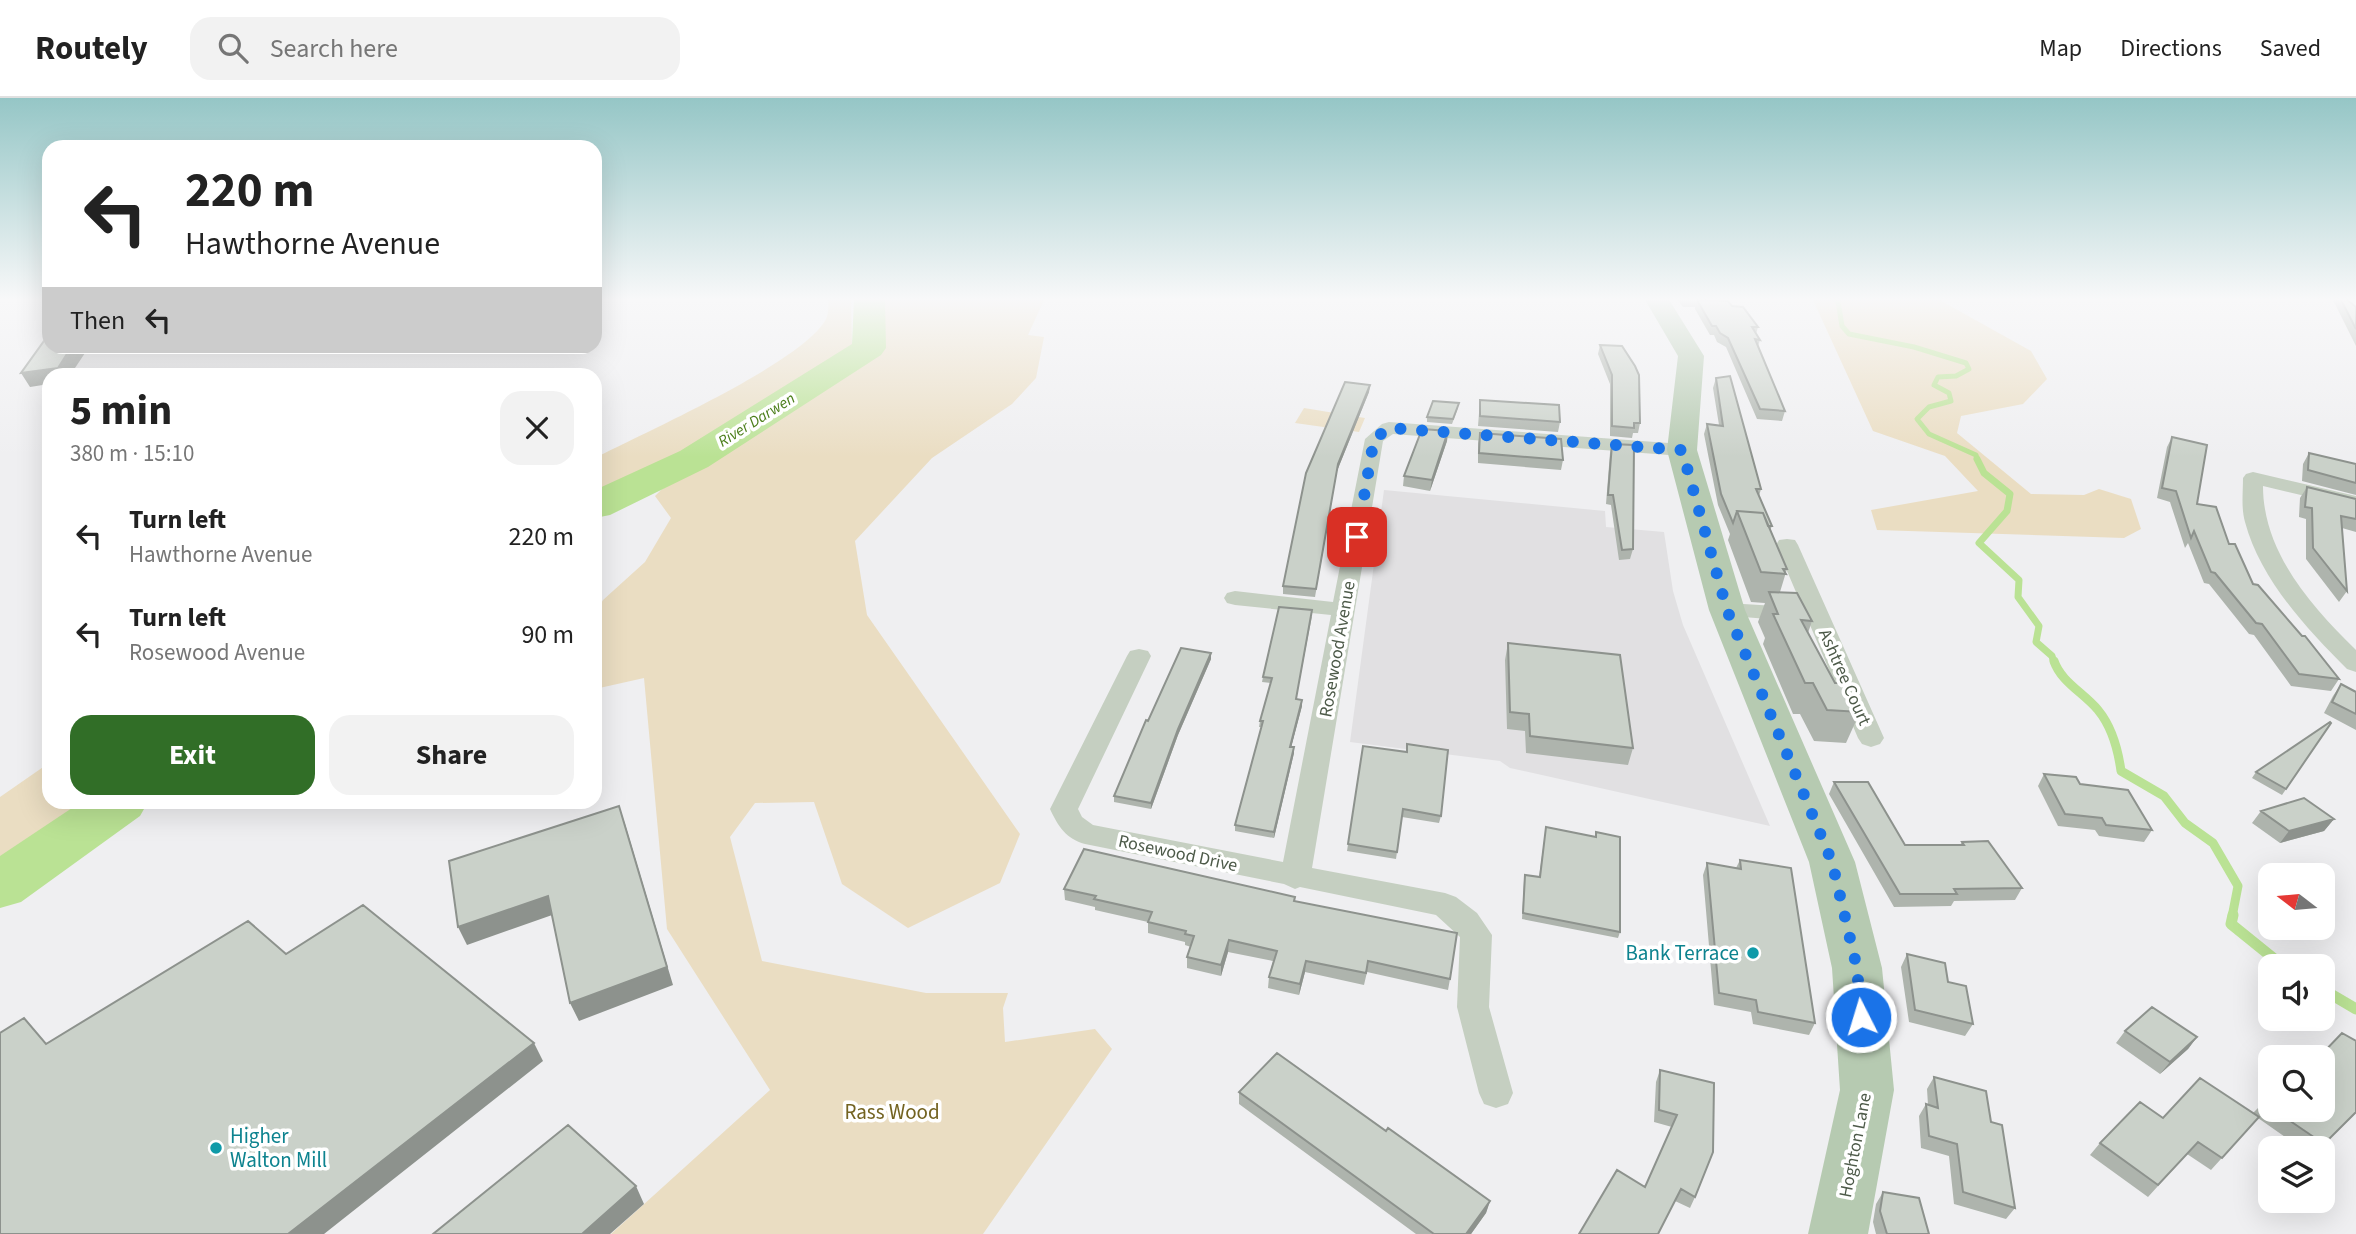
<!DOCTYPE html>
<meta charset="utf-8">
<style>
body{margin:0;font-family:"Source Sans 3",sans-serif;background:#f2f2f2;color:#222;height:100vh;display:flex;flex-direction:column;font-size:26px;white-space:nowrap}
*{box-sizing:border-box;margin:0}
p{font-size:23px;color:#767676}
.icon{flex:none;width:38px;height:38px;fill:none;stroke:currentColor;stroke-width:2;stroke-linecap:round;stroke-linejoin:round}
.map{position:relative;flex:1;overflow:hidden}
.sheet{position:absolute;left:42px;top:270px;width:560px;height:441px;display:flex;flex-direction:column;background:#fff;border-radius:21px;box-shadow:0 7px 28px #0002}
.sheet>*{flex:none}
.top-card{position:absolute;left:42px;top:42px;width:560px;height:214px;border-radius:21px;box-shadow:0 7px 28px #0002;background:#fff;color:#222;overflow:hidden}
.needle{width:46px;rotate:286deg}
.controls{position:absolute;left:2258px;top:765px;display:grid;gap:14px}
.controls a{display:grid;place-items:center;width:77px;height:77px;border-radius:14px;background:#fff;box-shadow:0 7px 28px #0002;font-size:35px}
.pin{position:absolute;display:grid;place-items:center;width:60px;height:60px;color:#fff;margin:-30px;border-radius:14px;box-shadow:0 4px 10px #0006}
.me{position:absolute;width:77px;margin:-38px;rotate:355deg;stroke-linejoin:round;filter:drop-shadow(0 0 5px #0008)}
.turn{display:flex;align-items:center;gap:24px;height:147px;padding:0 28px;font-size:32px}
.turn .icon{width:91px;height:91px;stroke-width:2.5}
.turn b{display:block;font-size:49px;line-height:60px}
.then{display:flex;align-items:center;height:66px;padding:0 28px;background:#0003;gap:14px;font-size:26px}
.round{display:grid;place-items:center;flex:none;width:74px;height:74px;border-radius:21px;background:#f2f2f2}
.head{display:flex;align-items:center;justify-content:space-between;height:119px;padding:0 28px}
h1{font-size:42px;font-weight:700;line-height:52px}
.button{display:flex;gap:14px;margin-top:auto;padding:14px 28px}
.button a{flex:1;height:80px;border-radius:21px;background:#316e27;color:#fff;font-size:28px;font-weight:700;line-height:80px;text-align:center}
.button a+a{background:#f2f2f2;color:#222}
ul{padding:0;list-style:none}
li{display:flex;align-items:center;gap:21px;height:98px;padding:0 28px}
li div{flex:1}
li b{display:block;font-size:26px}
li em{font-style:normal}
header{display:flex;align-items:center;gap:42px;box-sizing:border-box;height:98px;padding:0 35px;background:#fff;border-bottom:2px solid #e0e0e0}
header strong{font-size:33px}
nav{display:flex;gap:38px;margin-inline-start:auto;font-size:24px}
.search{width:490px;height:63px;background:#f2f2f2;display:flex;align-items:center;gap:18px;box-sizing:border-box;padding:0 24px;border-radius:21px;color:#767676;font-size:26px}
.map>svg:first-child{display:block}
.education{fill:#e1e0e2}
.green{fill:#eaddc2}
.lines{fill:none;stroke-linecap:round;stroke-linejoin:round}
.stream-far3{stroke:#bae294;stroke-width:5}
.stream-far2{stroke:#bae294;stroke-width:7}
.stream-far1{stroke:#bae294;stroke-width:9}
.stream{stroke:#bae294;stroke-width:11}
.river{fill:#bae294;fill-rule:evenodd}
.minor{fill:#c5cfc1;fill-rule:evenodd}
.primary{fill:#b6cab1;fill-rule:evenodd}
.wall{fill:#aeb4ad}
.shaded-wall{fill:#8d928d}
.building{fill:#cad1c9;stroke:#8d928d;stroke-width:2}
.route{stroke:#1a73e8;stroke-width:12;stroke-dasharray:0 21.6}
.culture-dot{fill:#0f9aa8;stroke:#fff;stroke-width:2.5}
.labels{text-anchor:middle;stroke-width:7;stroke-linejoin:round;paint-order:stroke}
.far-water-label{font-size:16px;font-style:italic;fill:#4b7e1a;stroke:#fff}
.street-label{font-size:18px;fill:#4d5a49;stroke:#fff}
.near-culture-label{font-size:21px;fill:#0d838f;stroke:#fff;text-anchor:end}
.near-park-label{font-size:21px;fill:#736321;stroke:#fff}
</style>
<header>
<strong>Routely</strong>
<div class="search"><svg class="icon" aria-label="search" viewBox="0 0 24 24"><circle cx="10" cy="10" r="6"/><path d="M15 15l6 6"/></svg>Search here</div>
<nav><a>Map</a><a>Directions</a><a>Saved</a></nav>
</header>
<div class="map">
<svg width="2356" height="1136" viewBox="0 0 2356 1136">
<rect width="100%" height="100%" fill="#efeff1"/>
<path class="education" d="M1384 392 1605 413 1606 429 1664 434 1673 493 1683 527 1770 728 1510 670 1500 663 1350 644Z"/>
<path class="green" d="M829 200H851L852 248 685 358 595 398V360C643 335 804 264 826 221 829 216 828 206 829 200Z
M882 200H1045L1028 237 1044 239 1036 280 1012 306 932 360 855 443 867 517 1020 736 1000 785 908 830 842 786 814 704 755 705 730 739 762 863 926 895H1008L1003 910 1005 944 1095 931 1112 951 983 1136H611L770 992 667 831 644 580 595 591V515L603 502 645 464 671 420 655 398 661 392 883 250Z
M1807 200H1936L2031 253 2047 281 2023 306 1961 318 1957 335 2031 396 2084 397 2099 391 2131 401 2141 431 2124 440 1877 432 1871 412 1978 393 1945 358 1873 333 1813 202Z
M1304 310 1365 320 1359 334 1295 325Z
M49 665V704H82L0 762V699Z"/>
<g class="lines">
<path class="stream-far3" d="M1832 200 1838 203 1842 228 1849 236 1914 249 1966 265 1969 271 1956 278 1938 279 1934 287 1949 295 1951 303 1929 309 1917 321 1929 336 1976 357 1977 362"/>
<path class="stream-far2" d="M1977 361 1984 375 2010 396 2007 413 1979 445 2019 482 2018 499 2039 528 2036 544 2052 558 2054 565"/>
<path class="stream-far1" d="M2054 563C2061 584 2084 595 2098 612 2112 629 2118 651 2121 673L2164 698 2185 725 2213 745 2238 788 2232 819"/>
<path class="stream" d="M2233 817 2231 826 2283 868
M2322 891 2356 911"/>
<path class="river" d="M854 200H885L886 250 881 257 708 369 610 417 595 420V392L680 353 852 246Z
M81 704H148L140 718 21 804 0 810V758Z"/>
<path class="minor" d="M1389 324 1682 346 1692 352 1682 358 1393 336 1383 343 1312 770 1445 795 1456 799 1477 815 1492 837 1489 909 1513 995 1508 1006 1496 1010 1484 1006 1479 995 1457 909 1460 839 1436 817 1300 789 1295 791 1284 786 1085 746C1066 741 1058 728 1050 711L1127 558 1130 553 1139 551 1148 553 1151 558 1078 711 1082 719 1093 727 1283 764 1331 517 1235 507 1227 505 1224 500 1227 495 1235 493 1333 504 1365 341 1382 326Z
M2253 374 2356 398V410L2263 388C2263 454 2311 508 2356 552V574L2347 571C2307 531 2260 481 2245 424 2241 410 2243 394 2243 380L2246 376Z
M1787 441 1795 442 1798 447 1884 640 1880 646 1871 649 1862 646 1858 640 1776 447 1779 442Z
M1727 505 1792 509 1800 511 1804 516 1800 521 1792 523 1719 517 1715 512 1719 507Z"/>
<path class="primary" d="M1644 200H1668L1704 258 1697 352 1745 512 1855 764 1882 870 1894 992 1868 1136H1808L1840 992 1832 870 1809 764 1709 512 1667 352 1678 258Z"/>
</g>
<path class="wall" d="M1676 200H1711V203L1732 208 1758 229 1756 236 1760 242 1758 248 1785 313 1782 323 1757 321 1726 249 1717 244 1714 237H1710L1695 211V209H1683Z
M2332 200H2345L2356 209V248Z
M1600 247 1640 325 1638 335H1633L1632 340 1610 338V286L1598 256Z
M1716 280 1761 391 1759 398 1772 428 1770 432 1787 471 1780 494 1812 523 1808 535 1835 585 1860 614 1846 645 1814 643 1800 616H1793L1763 546 1765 540 1758 524 1765 505 1751 504 1728 442 1730 436 1718 407 1704 336 1707 326 1719 327 1713 290Z
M1370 287 1369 294 1337 373 1315 499 1283 496V488Z
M1480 302 1560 324 1558 334 1478 328Z
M1458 310 1452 326 1427 324V319Z
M1448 333 1447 343 1430 393 1403 388 1404 378Z
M1480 335 1563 362 1561 372 1478 365V345Z
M2172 339 2197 406 2229 446 2253 486 2339 581 2331 593 2291 588 2254 537 2249 536 2209 486 2204 485 2188 445 2185 450 2170 404 2157 400 2167 349Z
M1612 346 1633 451 1630 461 1619 462 1611 407 1606 406 1610 355Z
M2309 355 2356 366V397L2302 383 2303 366Z
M2307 389 2356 401V434L2342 430 2347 493 2339 504 2306 461V421L2299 419 2300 400Z
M1312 518 1296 601 1302 608 1291 649H1294V655L1274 740 1235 733V727L1262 629H1259L1260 623 1271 585 1262 584 1263 579Z
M1508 545 1633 650 1628 667 1526 655 1525 633 1507 631 1505 562Z
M1211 555V561L1178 637 1151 711 1114 704V698L1148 623Z
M2341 586 2356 594V632L2324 615 2333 598Z
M2331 625 2282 697 2252 680 2256 674Z
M1363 648 1441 718 1439 725 1402 719 1396 761 1347 753Z
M2044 676 2080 686 2152 732 2144 744 2099 738 2095 732 2058 728 2038 688Z
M1834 684 1905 747H1960L1962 744 2022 790 2015 802 1954 803 1951 808 1894 809 1829 696Z
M2261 713 2334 721 2324 733 2280 745 2252 725Z
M1546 729 1595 739 1596 734 1620 834 1618 840 1522 821 1524 783 1525 777 1539 779Z
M1740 762 1815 925 1809 937 1753 926 1751 914 1714 907 1703 777 1707 765 1736 770Z
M1064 791 1295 803 1450 881 1448 892 1367 874 1364 887 1305 874 1299 897 1268 890 1269 879 1273 863 1228 854 1221 878 1187 870V859L1191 849 1185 847V844L1148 835V824L1095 812V809L1065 802Z
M1907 856 1948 884 1973 926 1965 938 1909 924 1901 869Z
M2125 933 2197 939 2188 951 2160 976 2116 945Z
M1660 972 1714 985 1695 1099 1690 1110 1645 1089 1672 1029 1654 1024 1656 984Z
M1934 979 1991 1024 2015 1110 2006 1121 1954 1106 1949 1058 1921 1050 1919 1018 1926 1006 1928 1007 1927 991Z
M1239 994 1386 1033 1490 1103 1486 1115 1471 1136H1416L1239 1006Z
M2270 998V1012H2322L2356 1015 2320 1050H2301L2258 1020 2211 1072 2187 1056 2148 1099 2090 1057 2100 1045 2163 1020 2253 1015Z
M1883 1094 1929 1136H1876L1873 1124 1876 1106Z"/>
<path class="shaded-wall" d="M72 248H85L87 252 71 276H49V286L30 289 21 275Z
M1370 287 1369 294 1337 373 1315 499 1338 366Z
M1448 333 1447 343 1430 393 1432 382Z
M1211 555V561L1178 637 1151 711V705L1178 631Z
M1302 602V608L1290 654V649Z
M1294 649V655L1274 740V734Z
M619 708 625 726 673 887 579 923 570 905Z
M2334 721 2324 733 2280 745 2289 733Z
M548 798 555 816 467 847 458 829Z
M1229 842 1228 854 1221 878V867Z
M1306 863 1305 874 1299 897 1300 886Z
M2197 939 2188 951 2160 976 2170 964Z
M534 945 543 963 324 1136H288Z
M636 1088 644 1106 610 1136H582Z
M1490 1103 1486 1115 1471 1136H1466Z"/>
<path class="building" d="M2340 200H2345L2356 209V231Z
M1697 202 1728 203 1732 208 1743 209 1758 229H1752L1760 242 1755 241 1785 313 1760 311 1728 240 1720 235 1716 228H1712Z
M49 242V248H72L58 270 21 275 44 243Z
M1600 247 1622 248 1635 268 1639 277 1640 325H1634V330L1612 328V277Z
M1730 278 1761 391H1756L1772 428H1768L1763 415 1737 413 1733 425 1721 396 1707 326 1723 328 1716 280Z
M1345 284 1370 287 1338 366 1316 491 1283 488 1306 375Z
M1480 302 1559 307 1560 324 1480 318Z
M1433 303 1459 305 1453 321 1427 319Z
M1422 331 1448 333 1432 382 1404 378Z
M1480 335 1561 341 1563 362 1479 355Z
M2172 339 2207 347 2197 406 2216 409 2229 446H2235L2253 486 2258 487 2302 538H2305L2339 581 2299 576 2262 526 2256 525 2215 475 2211 474 2194 433 2191 440 2176 393 2162 390Z
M1612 346 1634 347 1633 451 1622 452 1613 397H1608Z
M2309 355 2356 366V385L2308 372Z
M2307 389 2356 401V421L2341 418 2347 493 2313 450 2312 410 2305 409Z
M1737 413 1763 415 1787 471H1783L1786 476 1761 474Z
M1769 494 1797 495 1812 523 1801 522 1835 585H1844L1860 614 1827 612 1813 585H1805L1773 516H1778Z
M1279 509 1312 512 1296 601 1302 602 1290 649H1294L1274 734 1235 727 1263 623H1260L1272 580 1263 579Z
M1508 545 1620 557 1633 650 1530 638 1529 616 1510 614Z
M1181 550 1211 555 1178 631 1151 705 1114 698 1146 622 1148 623Z
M2341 586 2356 594V616L2332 604Z
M2330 624 2331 625 2286 691 2256 674Z
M1407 646 1448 652 1441 718 1403 711 1397 754 1348 746 1363 648 1407 654Z
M2044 676 2076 679 2080 686 2128 692 2152 732 2106 727 2102 720 2065 716Z
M1834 684H1868L1905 747H1964L1962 744 1988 743 2022 790 1954 791 1957 796H1900Z
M2304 700 2334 721 2289 733 2261 713Z
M619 708 667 869 570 905 548 798 458 829 449 763Z
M1546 729 1596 739V734L1620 739V834L1523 815 1525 777 1540 779Z
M1084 751 1295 799 1294 803 1457 835 1450 881 1368 863 1366 875 1306 863 1300 886 1269 879 1277 853 1229 842 1221 867 1187 859 1194 838 1185 836 1186 833 1148 824 1152 814 1094 801 1096 798 1064 791Z
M1740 762 1791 770 1815 925 1758 914 1756 902 1719 895 1707 765 1741 771Z
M363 807 534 945 288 1136H0V935L24 920 46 946 248 823 286 856Z
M1907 856 1945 865 1948 884 1966 888 1973 926 1915 912Z
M2152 909 2197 939 2170 964 2125 933Z
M2342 935 2356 943V1014L2324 1046 2274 1012H2322V959H2319Z
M1277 955 1386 1033 1388 1030 1490 1103 1466 1136H1434L1239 994Z
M1660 972 1714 985 1713 1054 1695 1099 1681 1091 1658 1136H1579L1617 1072 1645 1089 1677 1017 1659 1012Z
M1934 979 1986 993 1991 1024 2002 1027 2015 1110 1963 1094 1957 1046 1929 1038 1926 1006 1938 1010Z
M2200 980 2259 1019 2222 1060 2198 1044 2158 1087 2100 1045 2140 1004 2163 1020Z
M2270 998V1009L2263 1004Z
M568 1027 636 1088 582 1136H433Z
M1883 1094 1919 1100 1929 1136H1887L1880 1113Z"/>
<linearGradient id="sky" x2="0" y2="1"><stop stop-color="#95c6c6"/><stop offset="0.56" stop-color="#f8f8f9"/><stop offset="1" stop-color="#f8f8f9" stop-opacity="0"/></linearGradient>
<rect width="2356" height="359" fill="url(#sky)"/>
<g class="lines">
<path class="route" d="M1357 439 1374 341 1389 330 1682 352 1727 512 1832 764 1857 870 1861 919"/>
</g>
<g class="culture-dot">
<circle cx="1753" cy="855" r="7"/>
<circle cx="216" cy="1050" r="7"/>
</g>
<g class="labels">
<g class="far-water-label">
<text transform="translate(756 321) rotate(-32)" y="6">River Darwen</text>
</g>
<g class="street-label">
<text transform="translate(1337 551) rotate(-80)" y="6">Rosewood Avenue</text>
<text transform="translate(1845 579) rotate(66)" y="6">Ashtree Court</text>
<text transform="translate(1178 755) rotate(12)" y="6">Rosewood Drive</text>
<text transform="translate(1855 1047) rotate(-79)" y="6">Hoghton Lane</text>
</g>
<g class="near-culture-label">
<text x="1739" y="862">Bank Terrace</text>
<text x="230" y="1045" text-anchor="start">Higher<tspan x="230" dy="24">Walton Mill</tspan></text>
</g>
<g class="near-park-label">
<text x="892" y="1021">Rass Wood</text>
</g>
</g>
</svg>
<div class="controls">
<a><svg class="needle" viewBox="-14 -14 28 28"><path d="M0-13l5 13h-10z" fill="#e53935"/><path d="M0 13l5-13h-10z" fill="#767676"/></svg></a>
<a><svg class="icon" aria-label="sound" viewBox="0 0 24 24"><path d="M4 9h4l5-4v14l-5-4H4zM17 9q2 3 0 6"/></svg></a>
<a><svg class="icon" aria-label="search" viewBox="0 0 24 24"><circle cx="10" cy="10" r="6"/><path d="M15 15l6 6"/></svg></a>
<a><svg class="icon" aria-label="layers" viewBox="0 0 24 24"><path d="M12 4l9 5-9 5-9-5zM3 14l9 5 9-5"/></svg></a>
</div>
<div class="pin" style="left:1357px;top:439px;background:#d93025"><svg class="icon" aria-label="arrive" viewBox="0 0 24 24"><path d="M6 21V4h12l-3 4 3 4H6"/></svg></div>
<svg class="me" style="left:1861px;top:919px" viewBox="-20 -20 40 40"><circle r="17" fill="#1a73e8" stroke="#fff" stroke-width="3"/><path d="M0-11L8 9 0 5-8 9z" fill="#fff"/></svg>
<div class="top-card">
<div class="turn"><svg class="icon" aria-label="left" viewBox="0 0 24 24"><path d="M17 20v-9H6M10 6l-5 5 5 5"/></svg><div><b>220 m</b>Hawthorne Avenue</div></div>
<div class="then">Then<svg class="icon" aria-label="left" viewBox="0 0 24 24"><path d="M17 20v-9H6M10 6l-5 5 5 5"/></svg></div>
</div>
<section class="sheet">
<div class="head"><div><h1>5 min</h1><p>380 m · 15:10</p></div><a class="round"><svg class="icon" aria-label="close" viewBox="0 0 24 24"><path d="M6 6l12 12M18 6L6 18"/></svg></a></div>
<ul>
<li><svg class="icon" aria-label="left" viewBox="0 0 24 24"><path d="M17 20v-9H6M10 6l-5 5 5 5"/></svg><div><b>Turn left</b><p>Hawthorne Avenue</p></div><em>220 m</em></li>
<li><svg class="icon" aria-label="left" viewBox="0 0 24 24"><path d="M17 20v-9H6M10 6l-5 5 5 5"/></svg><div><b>Turn left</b><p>Rosewood Avenue</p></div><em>90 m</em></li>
</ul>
<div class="button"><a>Exit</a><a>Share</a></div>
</section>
</div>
